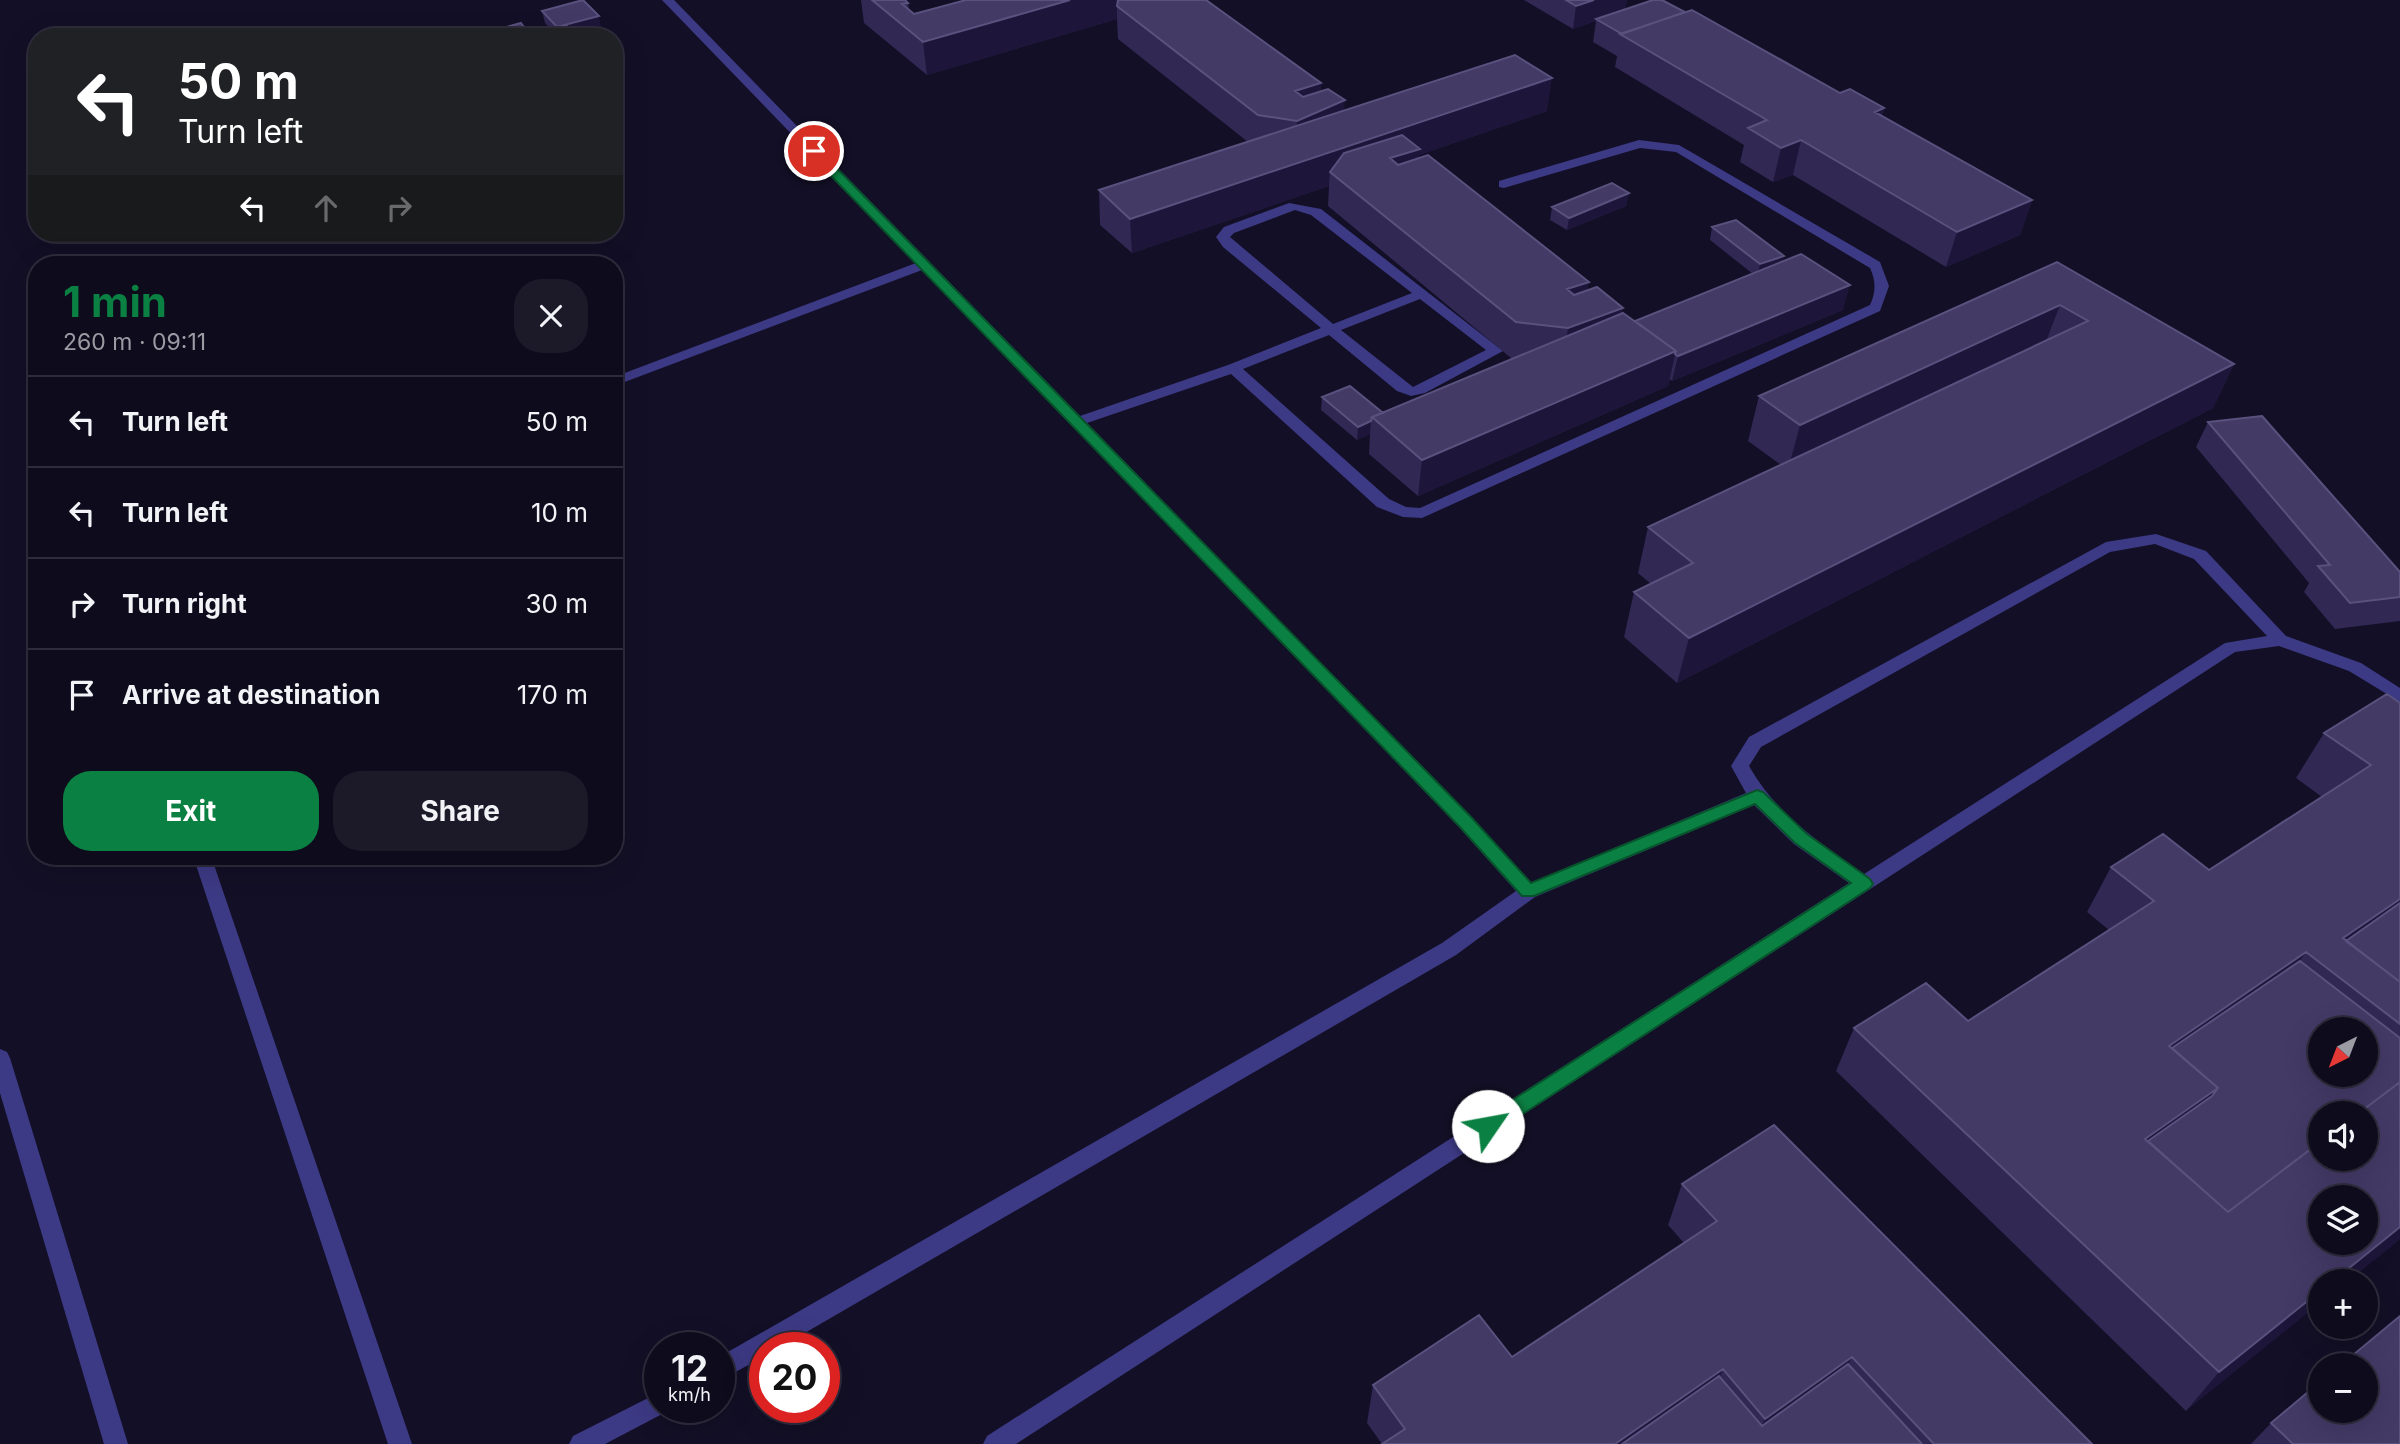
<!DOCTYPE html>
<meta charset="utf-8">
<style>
body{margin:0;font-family:Inter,sans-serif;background:#1c1929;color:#f1f3f6;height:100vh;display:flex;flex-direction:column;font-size:26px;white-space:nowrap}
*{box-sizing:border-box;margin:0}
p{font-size:23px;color:#9b9ba3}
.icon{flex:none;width:38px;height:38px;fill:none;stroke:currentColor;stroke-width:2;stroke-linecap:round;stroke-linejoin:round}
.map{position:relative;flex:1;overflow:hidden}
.panel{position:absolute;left:28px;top:256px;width:595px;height:609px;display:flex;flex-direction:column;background:#0e0b1c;border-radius:28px;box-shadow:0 7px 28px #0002,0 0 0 2px #2e2b3b}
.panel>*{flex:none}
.guide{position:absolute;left:28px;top:28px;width:595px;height:214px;border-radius:28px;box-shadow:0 7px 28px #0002,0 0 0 2px #2e2b3b;background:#202124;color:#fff;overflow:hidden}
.needle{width:46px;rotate:222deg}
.fabs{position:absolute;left:2308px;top:1017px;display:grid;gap:14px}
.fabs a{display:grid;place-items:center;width:70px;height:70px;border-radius:50%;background:#0e0b1c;box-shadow:0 7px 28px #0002,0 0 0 2px #2e2b3b;font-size:35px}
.speed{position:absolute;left:644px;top:1332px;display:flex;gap:14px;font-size:35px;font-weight:700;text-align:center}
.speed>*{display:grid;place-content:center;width:91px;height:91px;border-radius:50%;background:#0e0b1c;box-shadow:0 7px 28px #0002,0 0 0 2px #2e2b3b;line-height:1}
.speed small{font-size:18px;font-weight:400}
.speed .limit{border:10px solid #d22;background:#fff;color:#111}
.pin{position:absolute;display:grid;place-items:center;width:60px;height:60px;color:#fff;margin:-30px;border:4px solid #fff;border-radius:50%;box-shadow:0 2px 7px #0007}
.me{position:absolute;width:77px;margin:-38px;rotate:57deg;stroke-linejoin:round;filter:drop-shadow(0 0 5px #0008)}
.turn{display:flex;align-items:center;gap:24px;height:147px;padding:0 35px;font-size:32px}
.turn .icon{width:91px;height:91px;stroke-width:2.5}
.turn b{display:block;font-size:49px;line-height:60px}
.lanes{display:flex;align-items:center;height:66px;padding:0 35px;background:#0003;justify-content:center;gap:35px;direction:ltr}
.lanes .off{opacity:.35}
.round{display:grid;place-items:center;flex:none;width:74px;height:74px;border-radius:28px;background:#1c1929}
.head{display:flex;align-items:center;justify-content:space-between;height:119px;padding:0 35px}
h1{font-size:42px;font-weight:700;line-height:52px;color:#0b8043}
.action{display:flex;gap:14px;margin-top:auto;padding:14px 35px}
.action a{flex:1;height:80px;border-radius:28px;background:#0b8043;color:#fff;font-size:28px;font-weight:700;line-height:80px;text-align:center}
.action a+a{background:#1c1929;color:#f1f3f6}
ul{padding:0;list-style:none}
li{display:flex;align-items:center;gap:21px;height:91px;padding:0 35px;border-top:2px solid #2e2b3b}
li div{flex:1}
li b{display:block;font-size:26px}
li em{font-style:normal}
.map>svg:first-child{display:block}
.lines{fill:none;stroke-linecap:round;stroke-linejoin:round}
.minor{fill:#3d3a85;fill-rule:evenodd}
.wall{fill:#312854}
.shaded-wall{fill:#1d163a}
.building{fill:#433a66;stroke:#5a527e;stroke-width:2;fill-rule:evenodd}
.route{fill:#0b8043;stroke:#07532c;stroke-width:2}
</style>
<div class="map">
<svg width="2400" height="1444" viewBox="0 0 2400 1444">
<rect width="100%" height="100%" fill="#130f26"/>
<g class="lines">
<path class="minor" d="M662 0H674L1080 416 1228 365 1321 328 1223 247 1216 237 1224 227 1289 203 1321 209 1503 351 1425 393 1411 396 1397 391 1329 335 1243 369 1389 499 1406 507 1420 508 1870 305C1876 292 1876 281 1870 268L1676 152 1640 148 1504 188 1499 187V181L1639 140 1679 145 1880 262 1889 286 1880 311 1422 518 1403 517 1377 507 1231 374 1087 423 1471 817 1531 883 1746 793 1731 766 1749 737 2106 542 2156 534 2206 551 2286 636 2361 663 2400 688V702L2349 671 2279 646 2235 652 1016 1444H983L987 1436 1849 883 1794 844 1754 805 1535 897 1456 955 779 1348H765V1356L719 1381V1357L1442 943 1516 891 1459 827 922 270 614 386V377L916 263ZM1295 210 1311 215 1412 293 1333 324 1230 237 1234 233ZM1420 299 1486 350 1413 387 1341 330ZM2155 544 2194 559 2267 636 2225 643 1864 874C1820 843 1776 814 1749 766L1761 747 2110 552Z
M193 856H211L412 1444H388Z
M0 1049 7 1052 10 1058 128 1444H104L0 1093Z
M660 1392V1407H670L668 1411 605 1444H569L573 1436Z"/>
</g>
<path class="wall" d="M861 0H905L908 3 909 10 914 14 1206 0 1321 83V91L1344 111H1547L1419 155V158L1588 290 1635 321 1753 274 1710 240 1712 227 1783 261 1843 310 1672 381 1670 379 1668 386 1418 496 1369 454 1370 434 1357 440 1321 410 1322 397 1383 413 1514 358H1511L1328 206 1329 186 1132 253 1100 225 1099 190 1248 142 1118 39 1117 19 927 75 864 23Z
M1524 0H1627L1625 9 1685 12 1840 93 1884 108 1882 116 2032 200 2020 235 1946 267 1793 175 1773 182 1740 162 1744 145 1615 67 1617 56 1593 42 1596 21 1573 29Z
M542 11 601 28 575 35 551 29 545 23Z
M1629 193 1626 206 1567 230 1550 220 1552 207Z
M2057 262 2234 364 2213 408 1677 683 1624 637 1634 592 1651 584 1638 573 1648 527 1781 465 1748 441 1759 396Z
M2208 422 2400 572V621L2335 629 2304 592 2309 583 2196 447Z
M2400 703V1239L2348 1281H2320L2186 1411 1836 1071 1854 1028 1968 1021 2109 930 2087 912 2111 867 2209 870 2322 797 2296 778 2324 733Z
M1682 1184 2092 1444H1382L1367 1423 1373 1385 1512 1357 1684 1243 1668 1225Z
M2271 1423 2400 1444H2251Z"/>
<path class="shaded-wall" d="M1070 0H1186L1117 6V19L927 75 923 42Z
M1594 0H1627L1625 12 1596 19V21L1573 29 1576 6Z
M599 16 601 28 570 37 557 27Z
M1552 78 1547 111 1419 155 1417 183 1330 172 1329 186 1132 253 1130 219Z
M1321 83 1320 111 1345 100 1343 134 1295 155 1297 121 1295 91Z
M1884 108 1875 142V112Z
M1801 140 1793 175 1773 182 1781 148Z
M1629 193 1626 206 1567 230 1569 218Z
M2032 200 2020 235 1946 267 1957 232Z
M1784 256 1781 269 1757 277 1760 264Z
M1589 282 1583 317 1567 289Z
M1850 285 1843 310 1672 381 1678 356Z
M2060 305 2043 349 1788 470 1800 425Z
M1623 308 1617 344 1563 364 1568 328Z
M1676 351 1668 386 1418 496 1422 460Z
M2234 364 2213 408 1677 683 1689 638Z
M1371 421 1370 434 1357 440 1358 427Z
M2400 899V921L2337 947 2343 938Z
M2306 952 2276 996 2176 1065 2169 1046Z
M2218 1088 2189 1131 2151 1157 2145 1139Z
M2400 1227V1239L2348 1281H2333Z
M2320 1291V1303L2186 1411 2219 1372Z
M1852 1357 1832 1396 1753 1444 1765 1419Z
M1723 1369 1706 1408 1654 1444H1615Z"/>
<path class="building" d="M583 0 599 16 557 27 542 11Z
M872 0H905L908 3 902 4 914 14 966 0H1070L923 42Z
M1118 0H1206L1321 83 1295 91 1303 97 1328 89 1345 100 1297 121 1258 115 1117 6Z
M1566 0H1594L1576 6Z
M1653 0H1662L1685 12 1622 34 1596 19Z
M1692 10 1840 93 1850 89 1884 108 1875 112 2032 200 1957 232 1801 140 1781 148 1748 128 1767 120 1620 34Z
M521 23 530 35 566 25 576 37H470Z
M1515 55 1552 78 1130 219 1099 190Z
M1402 135 1420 149 1390 158 1398 165 1428 155 1589 282 1567 289 1574 295 1597 287 1623 308 1568 328 1516 322 1330 172 1344 153Z
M1612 183 1629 193 1569 218 1552 207Z
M1736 220 1784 256 1760 264 1712 227Z
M1801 254 1850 285 1678 356 1675 354 1676 351 1635 321Z
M2057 262 2234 364 1689 638 1634 592 1693 563 1648 527 2088 321 2060 305 1800 425 1759 396Z
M1623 313 1676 351 1422 460 1372 417Z
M1350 386 1383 413 1372 417 1371 421 1358 427 1322 397Z
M2262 416 2400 572V597L2350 603 2318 566 2330 565 2208 422Z
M2387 694 2400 703V899L2343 938 2400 982V1024L2306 952 2169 1046 2218 1088 2145 1139 2228 1212 2320 1142V1158H2366V1113H2359L2400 1082V1227L2333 1281H2320V1291L2219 1372 1854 1028 1926 983 1968 1021 2154 901 2111 867 2163 834 2209 870 2371 765 2324 733ZM2320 1197H2366V1242H2320Z
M2400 903V982L2346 941Z
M2300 961 2400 1038V1082L2359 1113H2320V1142L2228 1212 2148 1141 2212 1096 2218 1088 2172 1048ZM2320 1029H2366V1074H2320Z
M1774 1125 2092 1444H1934L1852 1357 1765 1419 1723 1369 1615 1444H1382L1405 1429 1373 1385 1479 1315 1512 1357 1717 1221 1682 1184Z
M2400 1316V1444H2293L2271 1423 2320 1382V1410H2366V1365H2341Z
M1848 1364 1922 1444H1622L1719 1376 1762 1426Z"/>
<path class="route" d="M810 149H818L1471 817 1531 883 1757 790 1763 792 1807 834 1870 879 1873 884 1870 888 1495 1132H1481L1479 1126 1481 1120 1851 883 1795 843 1755 804 1534 896H1522L1459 826 810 154Z"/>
</svg>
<div class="fabs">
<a><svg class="needle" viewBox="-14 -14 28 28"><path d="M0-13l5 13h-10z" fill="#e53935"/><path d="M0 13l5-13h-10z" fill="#9b9ba3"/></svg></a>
<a><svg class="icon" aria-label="sound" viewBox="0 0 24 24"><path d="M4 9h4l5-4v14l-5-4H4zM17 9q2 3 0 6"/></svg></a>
<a><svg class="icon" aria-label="layers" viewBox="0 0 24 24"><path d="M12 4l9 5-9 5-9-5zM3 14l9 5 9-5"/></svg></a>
<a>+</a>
<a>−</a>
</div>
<div class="speed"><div>12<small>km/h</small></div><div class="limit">20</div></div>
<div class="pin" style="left:814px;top:151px;background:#d93025"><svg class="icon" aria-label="arrive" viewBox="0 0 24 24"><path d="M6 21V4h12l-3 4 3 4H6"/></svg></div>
<svg class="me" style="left:1488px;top:1126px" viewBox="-20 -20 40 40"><circle r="19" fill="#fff"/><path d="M0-13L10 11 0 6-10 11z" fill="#0b8043"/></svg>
<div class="guide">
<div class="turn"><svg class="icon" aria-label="left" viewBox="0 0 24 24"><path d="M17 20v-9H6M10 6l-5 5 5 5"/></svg><div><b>50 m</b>Turn left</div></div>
<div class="lanes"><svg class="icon" aria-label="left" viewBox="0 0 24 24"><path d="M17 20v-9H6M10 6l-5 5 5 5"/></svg><svg class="icon off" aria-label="ahead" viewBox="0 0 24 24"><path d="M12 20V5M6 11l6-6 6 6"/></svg><svg class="icon off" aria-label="right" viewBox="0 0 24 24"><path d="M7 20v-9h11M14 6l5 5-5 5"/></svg></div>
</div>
<section class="panel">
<div class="head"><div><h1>1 min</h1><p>260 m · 09:11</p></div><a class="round"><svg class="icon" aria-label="close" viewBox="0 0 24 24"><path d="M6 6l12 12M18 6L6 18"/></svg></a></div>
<ul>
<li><svg class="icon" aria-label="left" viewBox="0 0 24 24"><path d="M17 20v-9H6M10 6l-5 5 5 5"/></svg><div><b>Turn left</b></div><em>50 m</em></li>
<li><svg class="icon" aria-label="left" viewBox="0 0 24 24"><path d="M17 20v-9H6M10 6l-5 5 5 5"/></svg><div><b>Turn left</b></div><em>10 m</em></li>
<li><svg class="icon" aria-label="right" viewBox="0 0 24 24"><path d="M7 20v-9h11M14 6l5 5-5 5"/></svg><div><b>Turn right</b></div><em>30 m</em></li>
<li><svg class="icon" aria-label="arrive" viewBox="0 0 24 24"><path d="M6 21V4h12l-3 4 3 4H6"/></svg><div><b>Arrive at destination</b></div><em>170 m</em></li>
</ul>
<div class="action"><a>Exit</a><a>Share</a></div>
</section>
</div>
